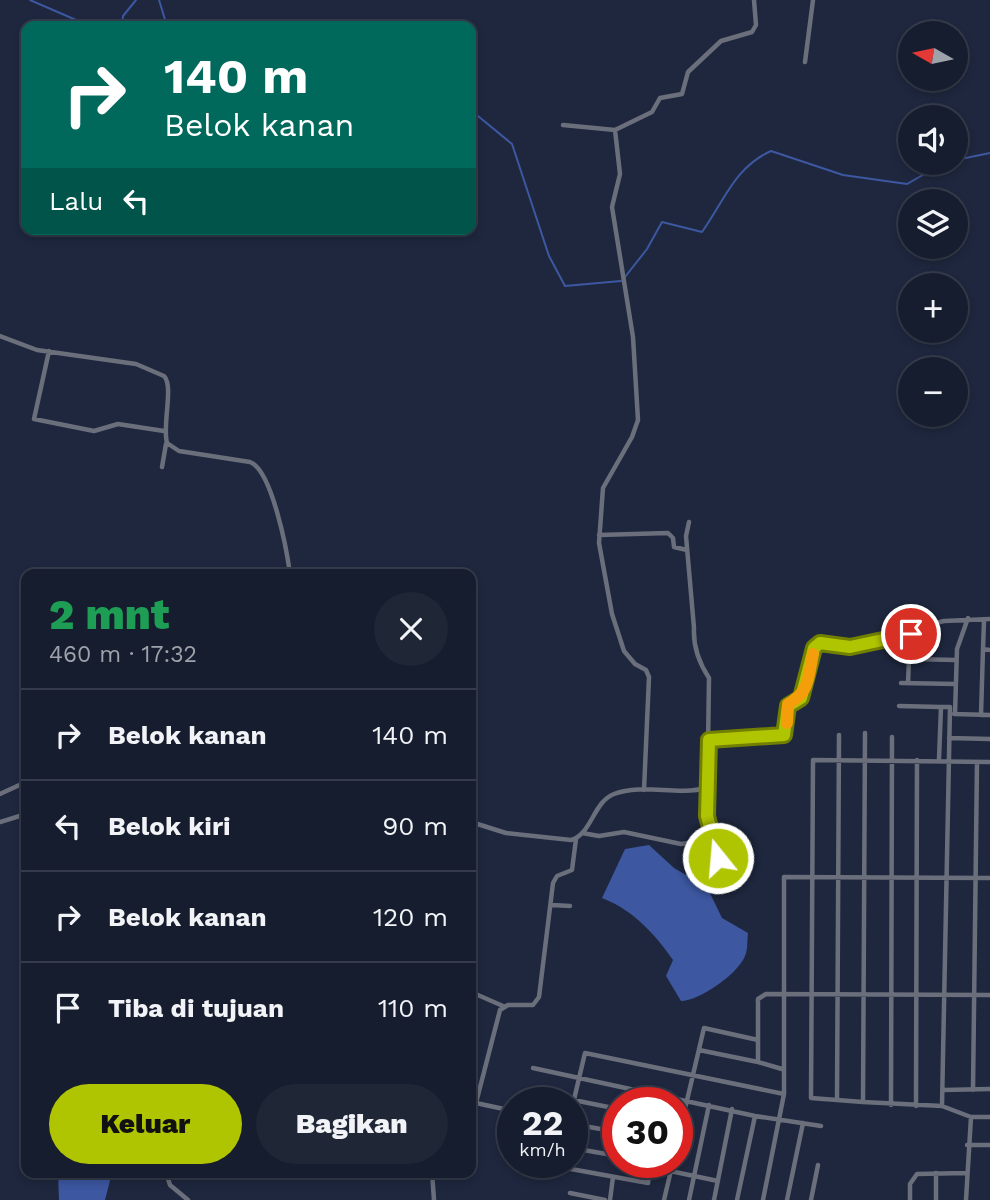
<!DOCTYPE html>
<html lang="id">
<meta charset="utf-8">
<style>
body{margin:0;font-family:"Work Sans",sans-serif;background:#1f2636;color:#f1f3f6;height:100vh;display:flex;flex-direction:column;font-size:26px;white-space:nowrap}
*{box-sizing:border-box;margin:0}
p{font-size:23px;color:#9ea2aa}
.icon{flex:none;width:38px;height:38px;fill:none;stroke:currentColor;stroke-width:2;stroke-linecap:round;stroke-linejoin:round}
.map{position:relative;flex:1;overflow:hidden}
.sheet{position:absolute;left:21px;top:569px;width:455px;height:609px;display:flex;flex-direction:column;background:#161d2e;border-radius:14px;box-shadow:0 4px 10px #0003,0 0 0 2px #353b4a}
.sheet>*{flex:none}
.banner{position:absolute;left:21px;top:21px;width:455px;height:214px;border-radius:14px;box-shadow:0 4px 10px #0003,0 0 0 2px #353b4a;background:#00695c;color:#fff;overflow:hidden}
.needle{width:46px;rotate:279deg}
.fabs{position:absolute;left:898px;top:21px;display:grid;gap:14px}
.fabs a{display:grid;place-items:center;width:70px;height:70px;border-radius:50%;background:#161d2e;box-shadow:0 4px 10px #0003,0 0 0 2px #353b4a;font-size:35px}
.speed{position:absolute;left:497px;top:1087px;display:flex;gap:14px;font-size:35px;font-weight:700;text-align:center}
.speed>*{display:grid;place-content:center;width:91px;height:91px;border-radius:50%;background:#161d2e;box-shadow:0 4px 10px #0003,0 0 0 2px #353b4a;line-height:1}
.speed small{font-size:18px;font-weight:400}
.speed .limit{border:10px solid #d22;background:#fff;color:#111}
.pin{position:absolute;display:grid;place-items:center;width:60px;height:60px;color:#fff;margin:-30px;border:4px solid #fff;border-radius:50%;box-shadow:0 2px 7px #0007}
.me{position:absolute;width:77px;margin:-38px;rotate:343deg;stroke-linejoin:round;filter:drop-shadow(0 0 5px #0008)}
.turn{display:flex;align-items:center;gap:24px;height:147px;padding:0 28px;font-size:32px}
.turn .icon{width:91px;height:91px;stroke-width:2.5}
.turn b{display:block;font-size:49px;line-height:60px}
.then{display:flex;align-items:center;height:66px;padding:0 28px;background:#0003;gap:14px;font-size:26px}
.round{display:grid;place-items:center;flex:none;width:74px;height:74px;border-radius:37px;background:#1f2636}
.overview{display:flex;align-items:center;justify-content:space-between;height:119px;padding:0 28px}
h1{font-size:42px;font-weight:800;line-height:52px;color:#1e9e55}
.cta{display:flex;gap:14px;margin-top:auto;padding:14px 28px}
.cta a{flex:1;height:80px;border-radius:42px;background:#b0c502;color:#111;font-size:28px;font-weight:800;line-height:80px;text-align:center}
.cta a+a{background:#1f2636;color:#f1f3f6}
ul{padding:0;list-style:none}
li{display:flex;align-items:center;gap:21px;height:91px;padding:0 28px;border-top:2px solid #353b4a}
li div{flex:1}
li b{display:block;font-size:26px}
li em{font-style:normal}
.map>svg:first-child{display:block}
.water{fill:#3d57a1}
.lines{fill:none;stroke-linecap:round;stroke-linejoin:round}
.stream{stroke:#3d57a1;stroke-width:2}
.street{stroke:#6a6f7b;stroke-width:4.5}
.route-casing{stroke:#728001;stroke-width:18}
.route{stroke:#b0c502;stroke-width:12}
.slow{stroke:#f59e0b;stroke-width:12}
</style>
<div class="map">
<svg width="990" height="1200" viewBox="0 0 990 1200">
<rect width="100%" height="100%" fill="#1e273e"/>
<path class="water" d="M649 845 674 868 707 887 722 918 748 933C747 940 748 950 745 956 738 974 699 1001 681 1001L666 976 673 960C654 933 633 910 602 898L625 849Z
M58 1173H112L105 1200H59Z"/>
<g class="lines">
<path class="stream" d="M30 0 90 26
M159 0 167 26
M122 26 123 16 136 0
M471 115 478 116 512 144 549 256 565 286 621 281
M956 160 990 153
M625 277 647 249 662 222 702 232C724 201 735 167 771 151L843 175 907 184 944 163"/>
<path class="street" d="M805 62 813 0
M563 125 615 130
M0 336 37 350 136 364 164 376C174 386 162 425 167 443L179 451 250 462C272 470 287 551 290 574
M49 351 34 419 94 431 118 424 164 431
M162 467 166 444
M689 522 686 536 694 628C693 647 699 663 709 678L707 815C709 833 719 848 718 865
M599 535 668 533 673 538 674 547 687 550
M984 621 983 649 990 650
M901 683 956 684
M908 683 909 659 956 660
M899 706 941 707
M954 714 990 715
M955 714 957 649 968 618
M981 715 983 649
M839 735 837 1100 863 1102 865 733
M949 738 990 739
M708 740 784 735 788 706 801 698 814 648 820 643 858 646 911 634 928 625 944 621 990 619
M939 759 941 707H950L942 1106
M644 790 649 677 646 670 635 664 624 651 612 614 599 543 603 488 632 437 638 420 633 337 612 207 620 174 615 130 652 112 660 98 682 94 688 72 721 41 752 32 756 25 754 0
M0 794 26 782
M0 822 26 814
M471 822 506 833 571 840C592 834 593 802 614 794 643 783 677 796 706 788
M582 833 599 836 624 832 681 844 713 840
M715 848 744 852 746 865
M552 905 570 906
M471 992 503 1006
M699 1050 758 1062
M533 1068 755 1116 821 1126
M782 1069 758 1062V999L766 994 990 995
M943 1090 990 1089
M973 1090 977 762
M529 1091 618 1109
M837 1100 811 1098 813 760 990 762
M863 1102 942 1106 971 1117H990
M476 1103 513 1111
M471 1105 476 1103 500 1010 508 1005H533L539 997 553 883 557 876 572 870 576 839
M891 1105 892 737
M916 1106 917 760
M572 1108 585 1053 784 1094
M572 1124 618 1132
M677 1143 704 1028 758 1040
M967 1145H990
M572 1148 618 1156
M561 1162 560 1167 648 1183 651 1162
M651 1167 718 1181
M166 1172 170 1185 188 1200
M432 1172 434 1200
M936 1173V1200
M570 1193 605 1200
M610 1200 613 1177
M664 1200 673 1162
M689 1200 709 1105
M714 1200 732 1109
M737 1200 755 1116
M763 1200 784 1094V877L990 878
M787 1200 803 1123
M811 1200 818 1165
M910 1200V1184L917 1174 966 1173
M966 1200 971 1117"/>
</g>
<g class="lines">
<g class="route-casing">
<path id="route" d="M718 858 707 816 709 740 784 735 788 706 801 698 814 648 820 643 850 647 911 634"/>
</g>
<use href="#route" class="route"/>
<path class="slow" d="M787 723 788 704C810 692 808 677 813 654"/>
</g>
</svg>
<div class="fabs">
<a><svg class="needle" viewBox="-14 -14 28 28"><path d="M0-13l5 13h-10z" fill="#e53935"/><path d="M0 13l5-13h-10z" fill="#9ea2aa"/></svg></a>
<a><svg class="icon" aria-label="sound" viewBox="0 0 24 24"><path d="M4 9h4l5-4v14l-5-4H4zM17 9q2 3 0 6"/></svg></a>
<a><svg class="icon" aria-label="layers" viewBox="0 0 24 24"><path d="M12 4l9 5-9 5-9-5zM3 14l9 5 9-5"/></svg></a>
<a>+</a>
<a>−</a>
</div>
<div class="speed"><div>22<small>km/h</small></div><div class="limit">30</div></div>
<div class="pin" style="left:911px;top:634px;background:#d93025"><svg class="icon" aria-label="arrive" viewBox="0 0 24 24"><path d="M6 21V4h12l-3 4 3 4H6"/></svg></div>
<svg class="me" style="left:718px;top:858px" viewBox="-20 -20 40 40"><circle r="17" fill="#b0c502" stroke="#fff" stroke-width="3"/><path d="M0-11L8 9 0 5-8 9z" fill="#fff"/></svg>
<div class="banner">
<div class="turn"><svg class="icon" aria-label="right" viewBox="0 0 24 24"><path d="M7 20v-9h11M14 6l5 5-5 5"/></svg><div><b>140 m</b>Belok kanan</div></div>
<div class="then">Lalu<svg class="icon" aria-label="left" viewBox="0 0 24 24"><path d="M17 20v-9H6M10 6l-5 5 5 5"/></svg></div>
</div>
<section class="sheet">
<div class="overview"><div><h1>2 mnt</h1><p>460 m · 17:32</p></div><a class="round"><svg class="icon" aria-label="close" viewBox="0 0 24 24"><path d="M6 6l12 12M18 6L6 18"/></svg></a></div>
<ul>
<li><svg class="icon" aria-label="right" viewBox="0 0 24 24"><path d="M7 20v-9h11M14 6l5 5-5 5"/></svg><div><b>Belok kanan</b></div><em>140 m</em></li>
<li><svg class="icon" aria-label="left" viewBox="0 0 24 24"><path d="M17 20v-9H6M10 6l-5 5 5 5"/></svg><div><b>Belok kiri</b></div><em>90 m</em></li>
<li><svg class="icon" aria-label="right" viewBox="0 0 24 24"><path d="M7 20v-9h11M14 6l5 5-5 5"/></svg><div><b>Belok kanan</b></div><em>120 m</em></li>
<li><svg class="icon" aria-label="arrive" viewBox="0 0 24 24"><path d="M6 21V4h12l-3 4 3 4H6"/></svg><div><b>Tiba di tujuan</b></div><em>110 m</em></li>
</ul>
<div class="cta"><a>Keluar</a><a>Bagikan</a></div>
</section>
</div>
